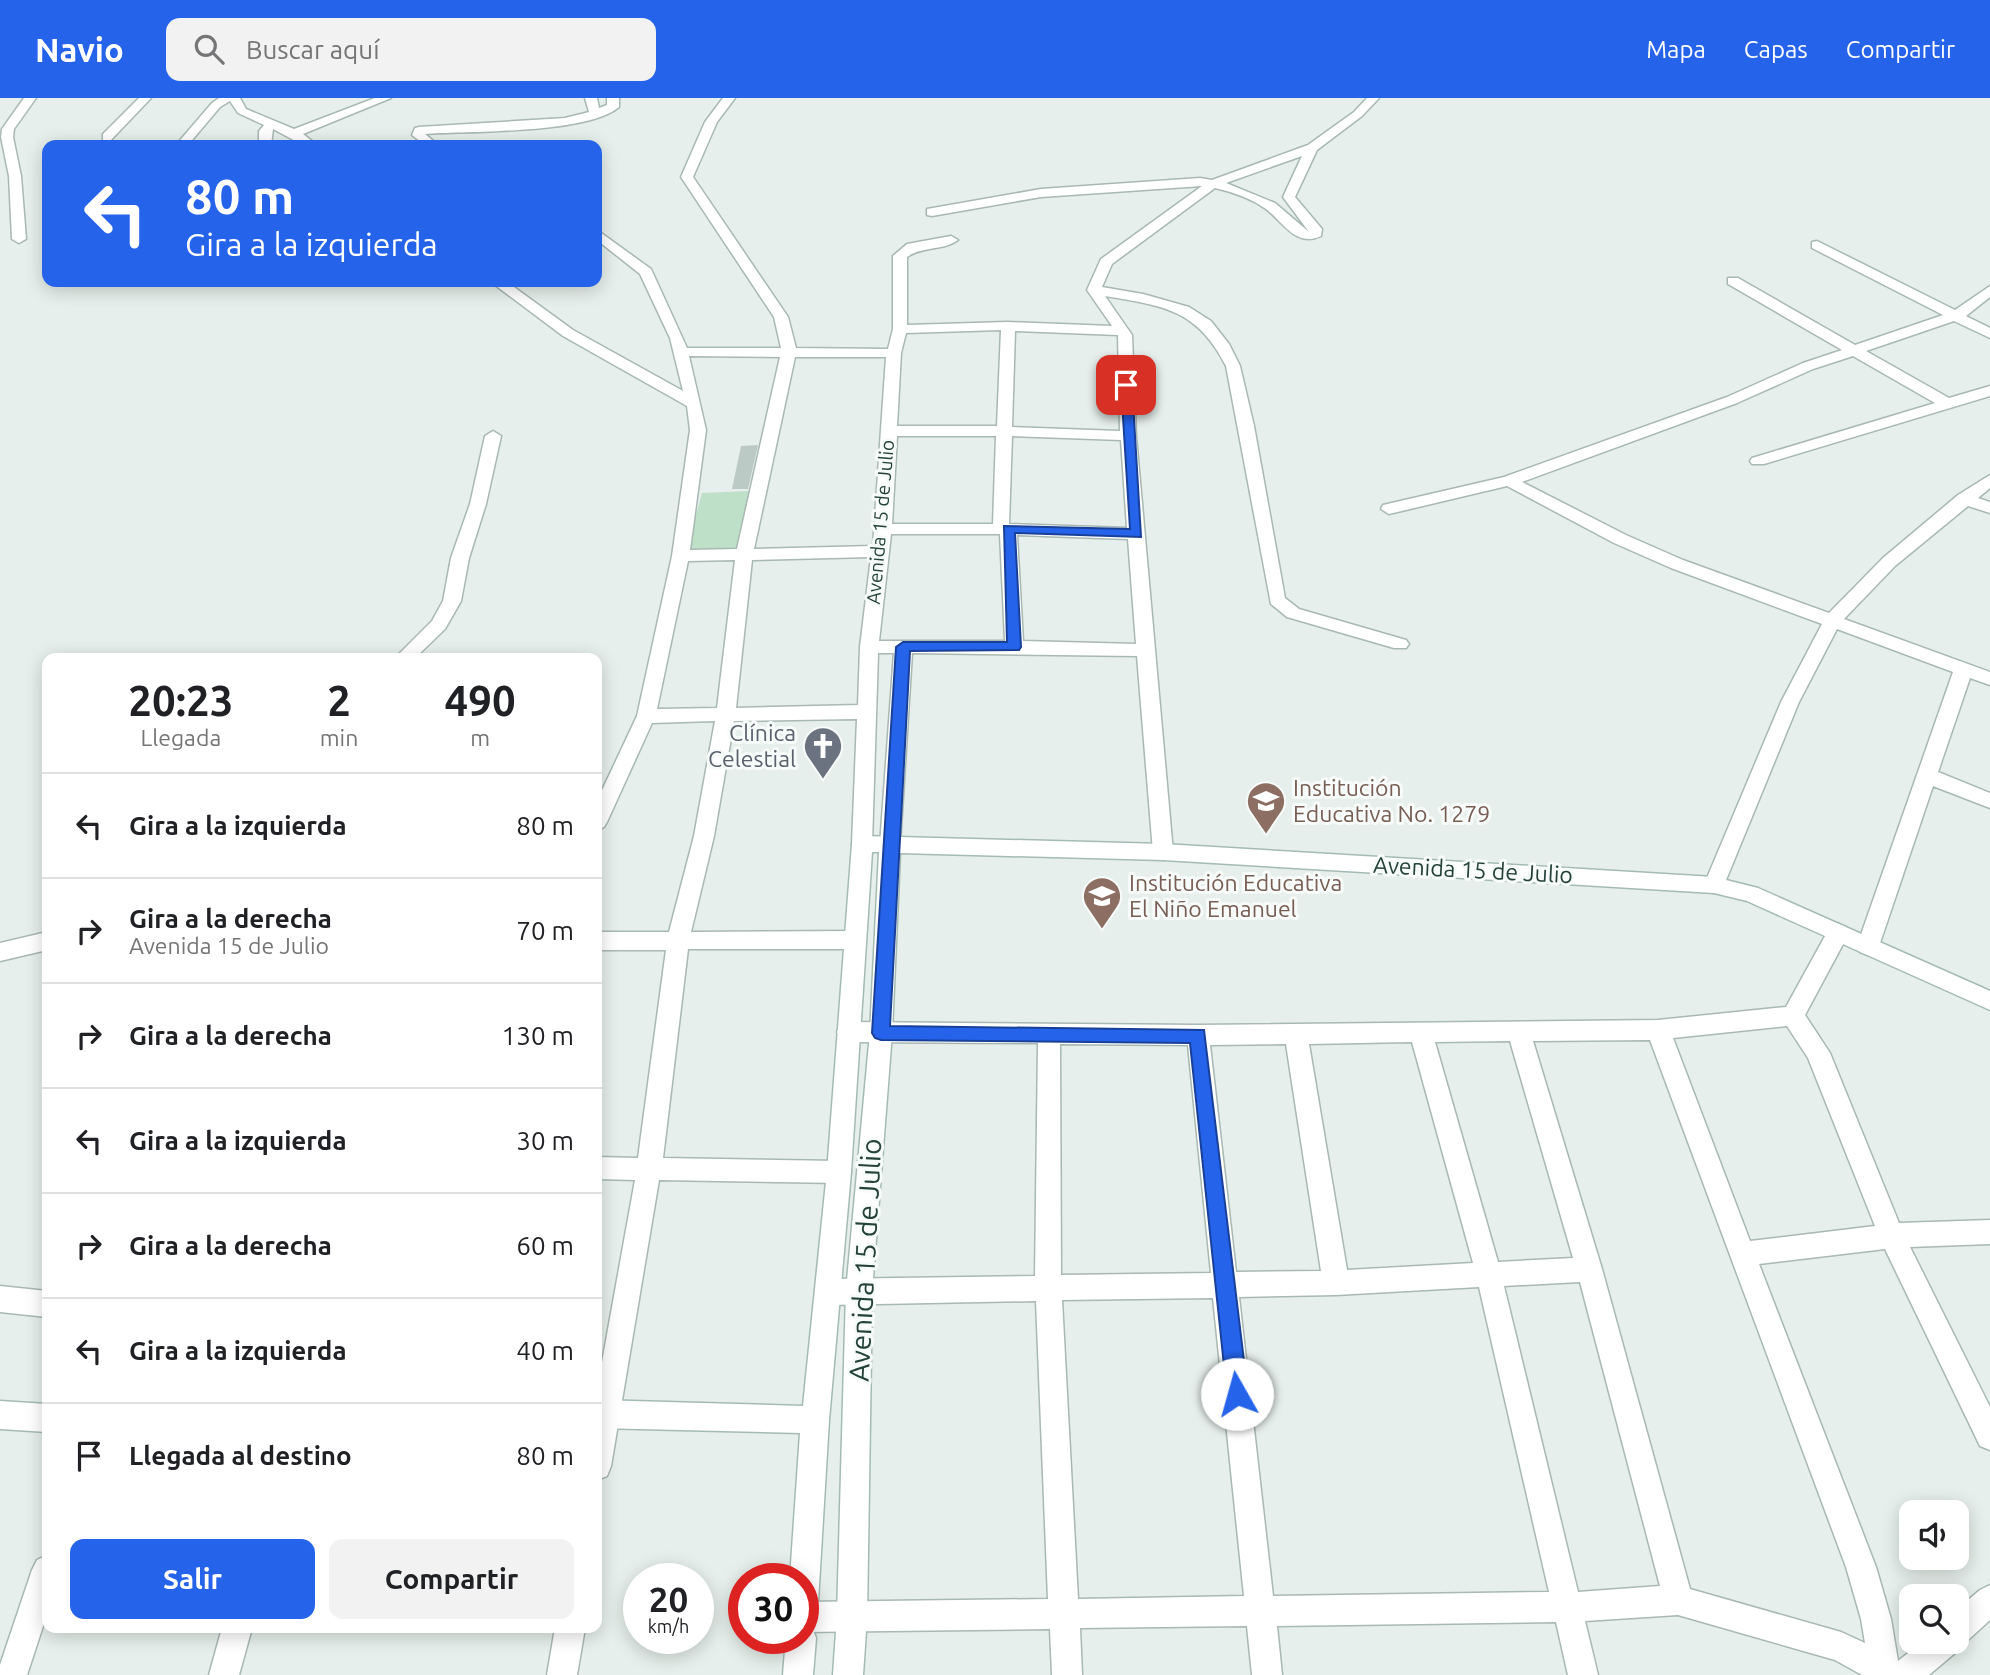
<!DOCTYPE html>
<html lang="es">
<meta charset="utf-8">
<style>
body{margin:0;font-family:Ubuntu,sans-serif;background:#f2f2f2;color:#202124;height:100vh;display:flex;flex-direction:column;font-size:26px;white-space:nowrap}
*{box-sizing:border-box;margin:0}
p{font-size:23px;color:#757577}
.icon{flex:none;width:38px;height:38px;fill:none;stroke:currentColor;stroke-width:2;stroke-linecap:round;stroke-linejoin:round}
.map{position:relative;flex:1;overflow:hidden}
.details{position:absolute;left:42px;top:555px;width:560px;height:980px;display:flex;flex-direction:column;background:#fff;border-radius:14px;box-shadow:0 4px 18px #0003}
.details>*{flex:none}
.guide{position:absolute;left:42px;top:42px;width:560px;height:147px;border-radius:14px;box-shadow:0 4px 18px #0003;background:#2563eb;color:#fff;overflow:hidden}
.controls{position:absolute;left:1899px;top:1402px;display:grid;gap:14px}
.controls a{display:grid;place-items:center;width:70px;height:70px;border-radius:14px;background:#fff;box-shadow:0 4px 18px #0003;font-size:35px}
.speed{position:absolute;left:623px;top:1465px;display:flex;gap:14px;font-size:35px;font-weight:700;text-align:center}
.speed>*{display:grid;place-content:center;width:91px;height:91px;border-radius:50%;background:#fff;box-shadow:0 4px 18px #0003;line-height:1}
.speed small{font-size:18px;font-weight:400}
.speed .limit{border:10px solid #d22;background:#fff;color:#111}
.pin{position:absolute;display:grid;place-items:center;width:60px;height:60px;color:#fff;margin:-30px;border-radius:14px;box-shadow:0 4px 10px #0006}
.me{position:absolute;width:77px;margin:-38px;rotate:353deg;stroke-linejoin:round;filter:drop-shadow(0 0 5px #0008)}
.turn{display:flex;align-items:center;gap:24px;height:147px;padding:0 28px;font-size:32px}
.turn .icon{width:91px;height:91px;stroke-width:2.5}
.turn b{display:block;font-size:49px;line-height:60px}
.eta{display:flex;justify-content:space-evenly;align-items:center;height:119px;text-align:center}
.eta b{font-size:42px;font-weight:600;line-height:49px}
.primary-button{display:flex;gap:14px;margin-top:auto;padding:14px 28px}
.primary-button a{flex:1;height:80px;border-radius:14px;background:#2563eb;color:#fff;font-size:28px;font-weight:600;line-height:80px;text-align:center}
.primary-button a+a{background:#f2f2f2;color:#202124}
ul{padding:0;list-style:none}
li{display:flex;align-items:center;gap:21px;height:105px;padding:0 28px;border-top:2px solid #e0e0e0}
li div{flex:1}
li b{display:block;font-size:26px}
li em{font-style:normal}
header{display:flex;align-items:center;gap:42px;box-sizing:border-box;height:98px;padding:0 35px;background:#2563eb;color:#fff}
header strong{font-size:33px}
nav{display:flex;gap:38px;margin-inline-start:auto;font-size:24px}
.search{width:490px;height:63px;background:#f2f2f2;display:flex;align-items:center;gap:18px;box-sizing:border-box;padding:0 24px;border-radius:14px;color:#757577;font-size:26px}
.map>svg:first-child{display:block}
.green{fill:#bfe0c8}
.building{fill:#bbcac4}
.lines{fill:none;stroke-linecap:round;stroke-linejoin:round}
.street-casing{stroke:#a8b8b2;stroke-width:3}
.secondary-casing{stroke:#a4bbb3;stroke-width:3}
.street{fill:#fff;fill-rule:evenodd}
.secondary{fill:#fff;fill-rule:evenodd}
.route{fill:#2563eb;stroke:#184099;stroke-width:2}
.labels{text-anchor:middle;stroke-width:6;stroke-linejoin:round;paint-order:stroke}
.far-street-label{font-size:19px;fill:#24423a;stroke:#f7fbf9}
.worship-label{font-size:23px;fill:#5b616d;stroke:#f7fbf9;text-anchor:end}
.education-label{font-size:23px;fill:#785e54;stroke:#f7fbf9;text-anchor:start}
.street-label{font-size:23px;fill:#24423a;stroke:#f7fbf9}
.near-street-label{font-size:28px;fill:#24423a;stroke:#f7fbf9}
</style>
<header>
<strong>Navio</strong>
<div class="search"><svg class="icon" aria-label="search" viewBox="0 0 24 24"><circle cx="10" cy="10" r="6"/><path d="M15 15l6 6"/></svg>Buscar aquí</div>
<nav><a>Mapa</a><a>Capas</a><a>Compartir</a></nav>
</header>
<div class="map">
<svg width="1990" height="1577" viewBox="0 0 1990 1577">
<rect width="100%" height="100%" fill="#e6efeb"/>
<path class="green" d="M750 393 738 450 687 451 702 395Z"/>
<path class="building" d="M758 347 748 391H732L741 348Z"/>
<g class="lines">
<g class="street-casing">
<path id="street" d="M24 0H36L14 31 13 39 21 78 26 141 19 145 12 141 9 78 1 39 2 31Z
M139 0H151L111 42H103V36Z
M219 0H240L246 11 294 31 375 0H391L303 36 317 47H303L273 31 271 47H259V33L264 27 238 15 230 3 220 9 188 47H176L212 5Z
M585 0H597L599 10 607 7V0H619V9C587 36 469 33 425 36L438 47H425L412 37 415 30 419 29 565 20 589 14Z
M723 0H735L717 24 693 79 788 219 796 250 888 251 893 231V158L907 146 951 138 958 142C943 153 922 148 907 159V227L1008 224 1112 228 1087 192 1101 161 1202 88 1041 99 932 118 927 117V111L1041 91 1200 80 1212 82 1308 47 1354 14 1367 0H1379L1362 18 1317 52 1295 99 1322 131 1321 138C1296 150 1283 124 1266 111 1252 101 1233 94 1215 90L1112 166 1102 189 1143 196 1189 209 1211 223 1229 246 1240 268 1254 328 1285 500 1299 511 1406 542 1409 546 1406 550H1394L1287 519 1271 506 1226 268C1197 211 1164 208 1105 198L1132 237 1136 338 1173 754 1170 760 1163 762 1156 760 1153 754 1137 558 912 555 900 747 897 753 890 755 883 753 880 747 894 555H878L872 746 869 752 862 754 855 752 852 746 857 621 734 623 714 738 691 834 855 833 863 836 866 842 863 848 855 851H688L663 1060 839 1063 848 1066 851 1074 848 1082 839 1085 659 1082 611 1368 607 1378 597 1382V1292L635 1082 597 1081V1059L638 1060 666 852H597V834H669L694 738 715 623 652 625 607 724 604 729 597 732V703L637 618 672 458 690 332 687 308 563 238 491 184H507L573 232 683 293 670 240 640 176 597 142V132L651 171 687 250H781L774 219 681 79 705 24ZM1302 58 1283 99 1309 134 1275 105 1226 85ZM1001 232 997 328H897L901 255 906 235ZM1015 233 1118 237 1120 333 1012 329ZM689 258 780 259 737 451 690 452 706 332ZM795 259H886L873 448 754 451ZM897 338H996L993 426H892ZM1012 338 1121 342 1127 430 1009 426ZM891 436H1000L1005 543H879ZM1017 437 1128 441 1136 546 1023 543ZM871 459 860 549 858 607 736 610 752 462ZM735 462 717 610 657 611 688 463Z
M1817 143 1955 212 1990 188V199L1966 218 1990 230V240L1954 223 1866 253 1949 300 1990 288V298L1764 366H1752L1750 363 1752 360 1935 305 1853 258 1813 271 1737 305 1522 384 1626 437 1683 462 1829 515 1883 460 1958 397 1990 377V390L1978 400 1990 404V415L1968 408 1895 468 1844 521 1990 574V587L1970 580 1938 674 1990 695V710L1933 688 1879 848 1876 854 1868 857 1860 854 1857 848 1953 574 1837 531 1799 604 1724 787 1721 793 1714 795 1707 793 1704 787 1781 604 1822 526 1671 470 1614 445 1507 388 1389 416 1381 411 1383 407 1504 379 1727 299 1803 265 1842 252 1728 186V180H1738L1855 247 1943 217 1812 150V144Z
M493 333 501 338 486 406 469 460 461 503 445 531 415 560H395L432 523 443 503 451 460 470 406 485 338Z
M1838 826 1846 829 1849 835 1805 917 1830 955 1899 1125 1990 1122V1146L1910 1149 1990 1309V1352L1980 1348 1885 1151 1759 1166 1876 1469 1891 1521 1898 1563 1922 1544H1956V1512L1980 1492 1990 1487V1522L1967 1543 1958 1546 1955 1555 1929 1577H1862L1835 1562 1678 1517 1585 1523 1598 1577H1568L1556 1524 1277 1528 1282 1577H1252L1247 1528 1080 1530 1082 1577H1052L1050 1531 803 1534V1504L1048 1501 1036 1203 828 1207 819 1203 815 1194 819 1185 828 1181 1035 1178 1038 945 848 944 840 941 837 934 840 927 848 924 1198 927 1658 922 1786 909 1830 829ZM1787 928 1808 960 1875 1128 1750 1143 1673 940ZM1650 942 1846 1469 1861 1521 1865 1545 1841 1534 1690 1491 1602 1171 1533 943ZM1510 943 1573 1160 1498 1164 1435 944ZM1412 944 1473 1165 1347 1172 1309 946ZM1060 946 1188 947 1211 1175 1061 1177ZM1286 946 1321 1173 1236 1174 1210 947ZM1580 1184 1660 1488 1578 1494 1504 1188ZM1479 1189 1549 1494 1273 1498 1239 1199 1336 1197ZM1213 1200 1244 1498 1078 1501 1062 1202Z
M47 834V852L0 863V845Z
M0 1188 47 1193V1219L0 1214Z
M47 1457V1516L27 1577H0V1567L32 1472 37 1462Z
M222 1530H252L239 1577H209Z
M555 1530H585L577 1577H547Z"/>
</g>
<g class="secondary-casing">
<path id="secondary" d="M862 738 1163 746 1714 779 1758 790 1990 893V912L1747 803 1714 795 1163 762 900 755 892 935 872 1193 867 1519 863 1577H833L837 1519 846 1193 870 935 879 754H872L851 1074 829 1322 818 1504 813 1514 803 1519V1480H790L800 1335 597 1330V1302L803 1308 827 1074 852 746 855 740Z
M0 1303 47 1306V1334L0 1331Z
M803 1526 812 1529 816 1540 813 1577H783L786 1540H803Z"/>
</g>
<use href="#street" class="street"/>
<use href="#secondary" class="secondary"/>
</g>
<path class="route" d="M1126 284 1132 287 1141 439 1015 435 1021 549 1019 552 910 553 890 928 1204 932 1248 1296 1245 1303 1237 1306 1230 1303 1227 1296 1190 945 881 942 875 940 872 935 896 549 903 544H1007L1004 428 1130 431 1121 287Z"/>
<defs>
<g id="church-pin" transform="scale(2.0125)"><path d="M0 17L-7.5 6A9.5 9.5 0 1 1 7.5 6Z" fill="#6b7280" stroke="#f7fbf9"/><path d="M-1.2-6h2.4v3.5h3.3v2.4h-3.3V6h-2.4V-.1h-3.3v-2.4h3.3Z" fill="#fff"/></g>
<g id="school-pin" transform="scale(2.0125)"><path d="M0 17L-7.5 6A9.5 9.5 0 1 1 7.5 6Z" fill="#8d6e63" stroke="#f7fbf9"/><path d="M0-5L7-2L0 1L-7-2ZM-4 1L0 2.5L4 1V4Q0 6-4 4Z" fill="#fff"/></g>
</defs>
<g fill-rule="evenodd">
<use href="#church-pin" x="823" y="648"/>
<use href="#school-pin" x="1266" y="703"/>
<use href="#school-pin" x="1102" y="798"/>
</g>
<g class="labels">
<g class="far-street-label">
<text transform="translate(880 424) rotate(-85)" y="7">Avenida 15 de Julio</text>
</g>
<g class="worship-label">
<text x="796" y="643">Clínica<tspan x="796" dy="26">Celestial</tspan></text>
</g>
<g class="education-label">
<text x="1293" y="698">Institución<tspan x="1293" dy="26">Educativa No. 1279</tspan></text>
<text x="1129" y="793">Institución Educativa<tspan x="1129" dy="26">El Niño Emanuel</tspan></text>
</g>
<g class="street-label">
<text transform="translate(1473 772) rotate(3)" y="8">Avenida 15 de Julio</text>
</g>
<g class="near-street-label">
<text transform="translate(865 1162) rotate(-87)" y="10">Avenida 15 de Julio</text>
</g>
</g>
</svg>
<div class="controls">
<a><svg class="icon" aria-label="sound" viewBox="0 0 24 24"><path d="M4 9h4l5-4v14l-5-4H4zM17 9q2 3 0 6"/></svg></a>
<a><svg class="icon" aria-label="search" viewBox="0 0 24 24"><circle cx="10" cy="10" r="6"/><path d="M15 15l6 6"/></svg></a>
</div>
<div class="speed"><div>20<small>km/h</small></div><div class="limit">30</div></div>
<div class="pin" style="left:1126px;top:287px;background:#d93025"><svg class="icon" aria-label="arrive" viewBox="0 0 24 24"><path d="M6 21V4h12l-3 4 3 4H6"/></svg></div>
<svg class="me" style="left:1237px;top:1296px" viewBox="-20 -20 40 40"><circle r="19" fill="#fff"/><path d="M0-13L10 11 0 6-10 11z" fill="#2563eb"/></svg>
<div class="guide">
<div class="turn"><svg class="icon" aria-label="left" viewBox="0 0 24 24"><path d="M17 20v-9H6M10 6l-5 5 5 5"/></svg><div><b>80 m</b>Gira a la izquierda</div></div>
</div>
<section class="details">
<div class="eta">
<div><b>20:23</b><p>Llegada</p></div>
<div><b>2</b><p>min</p></div>
<div><b>490</b><p>m</p></div>
</div>
<ul>
<li><svg class="icon" aria-label="left" viewBox="0 0 24 24"><path d="M17 20v-9H6M10 6l-5 5 5 5"/></svg><div><b>Gira a la izquierda</b></div><em>80 m</em></li>
<li><svg class="icon" aria-label="right" viewBox="0 0 24 24"><path d="M7 20v-9h11M14 6l5 5-5 5"/></svg><div><b>Gira a la derecha</b><p>Avenida 15 de Julio</p></div><em>70 m</em></li>
<li><svg class="icon" aria-label="right" viewBox="0 0 24 24"><path d="M7 20v-9h11M14 6l5 5-5 5"/></svg><div><b>Gira a la derecha</b></div><em>130 m</em></li>
<li><svg class="icon" aria-label="left" viewBox="0 0 24 24"><path d="M17 20v-9H6M10 6l-5 5 5 5"/></svg><div><b>Gira a la izquierda</b></div><em>30 m</em></li>
<li><svg class="icon" aria-label="right" viewBox="0 0 24 24"><path d="M7 20v-9h11M14 6l5 5-5 5"/></svg><div><b>Gira a la derecha</b></div><em>60 m</em></li>
<li><svg class="icon" aria-label="left" viewBox="0 0 24 24"><path d="M17 20v-9H6M10 6l-5 5 5 5"/></svg><div><b>Gira a la izquierda</b></div><em>40 m</em></li>
<li><svg class="icon" aria-label="arrive" viewBox="0 0 24 24"><path d="M6 21V4h12l-3 4 3 4H6"/></svg><div><b>Llegada al destino</b></div><em>80 m</em></li>
</ul>
<div class="primary-button"><a>Salir</a><a>Compartir</a></div>
</section>
</div>
